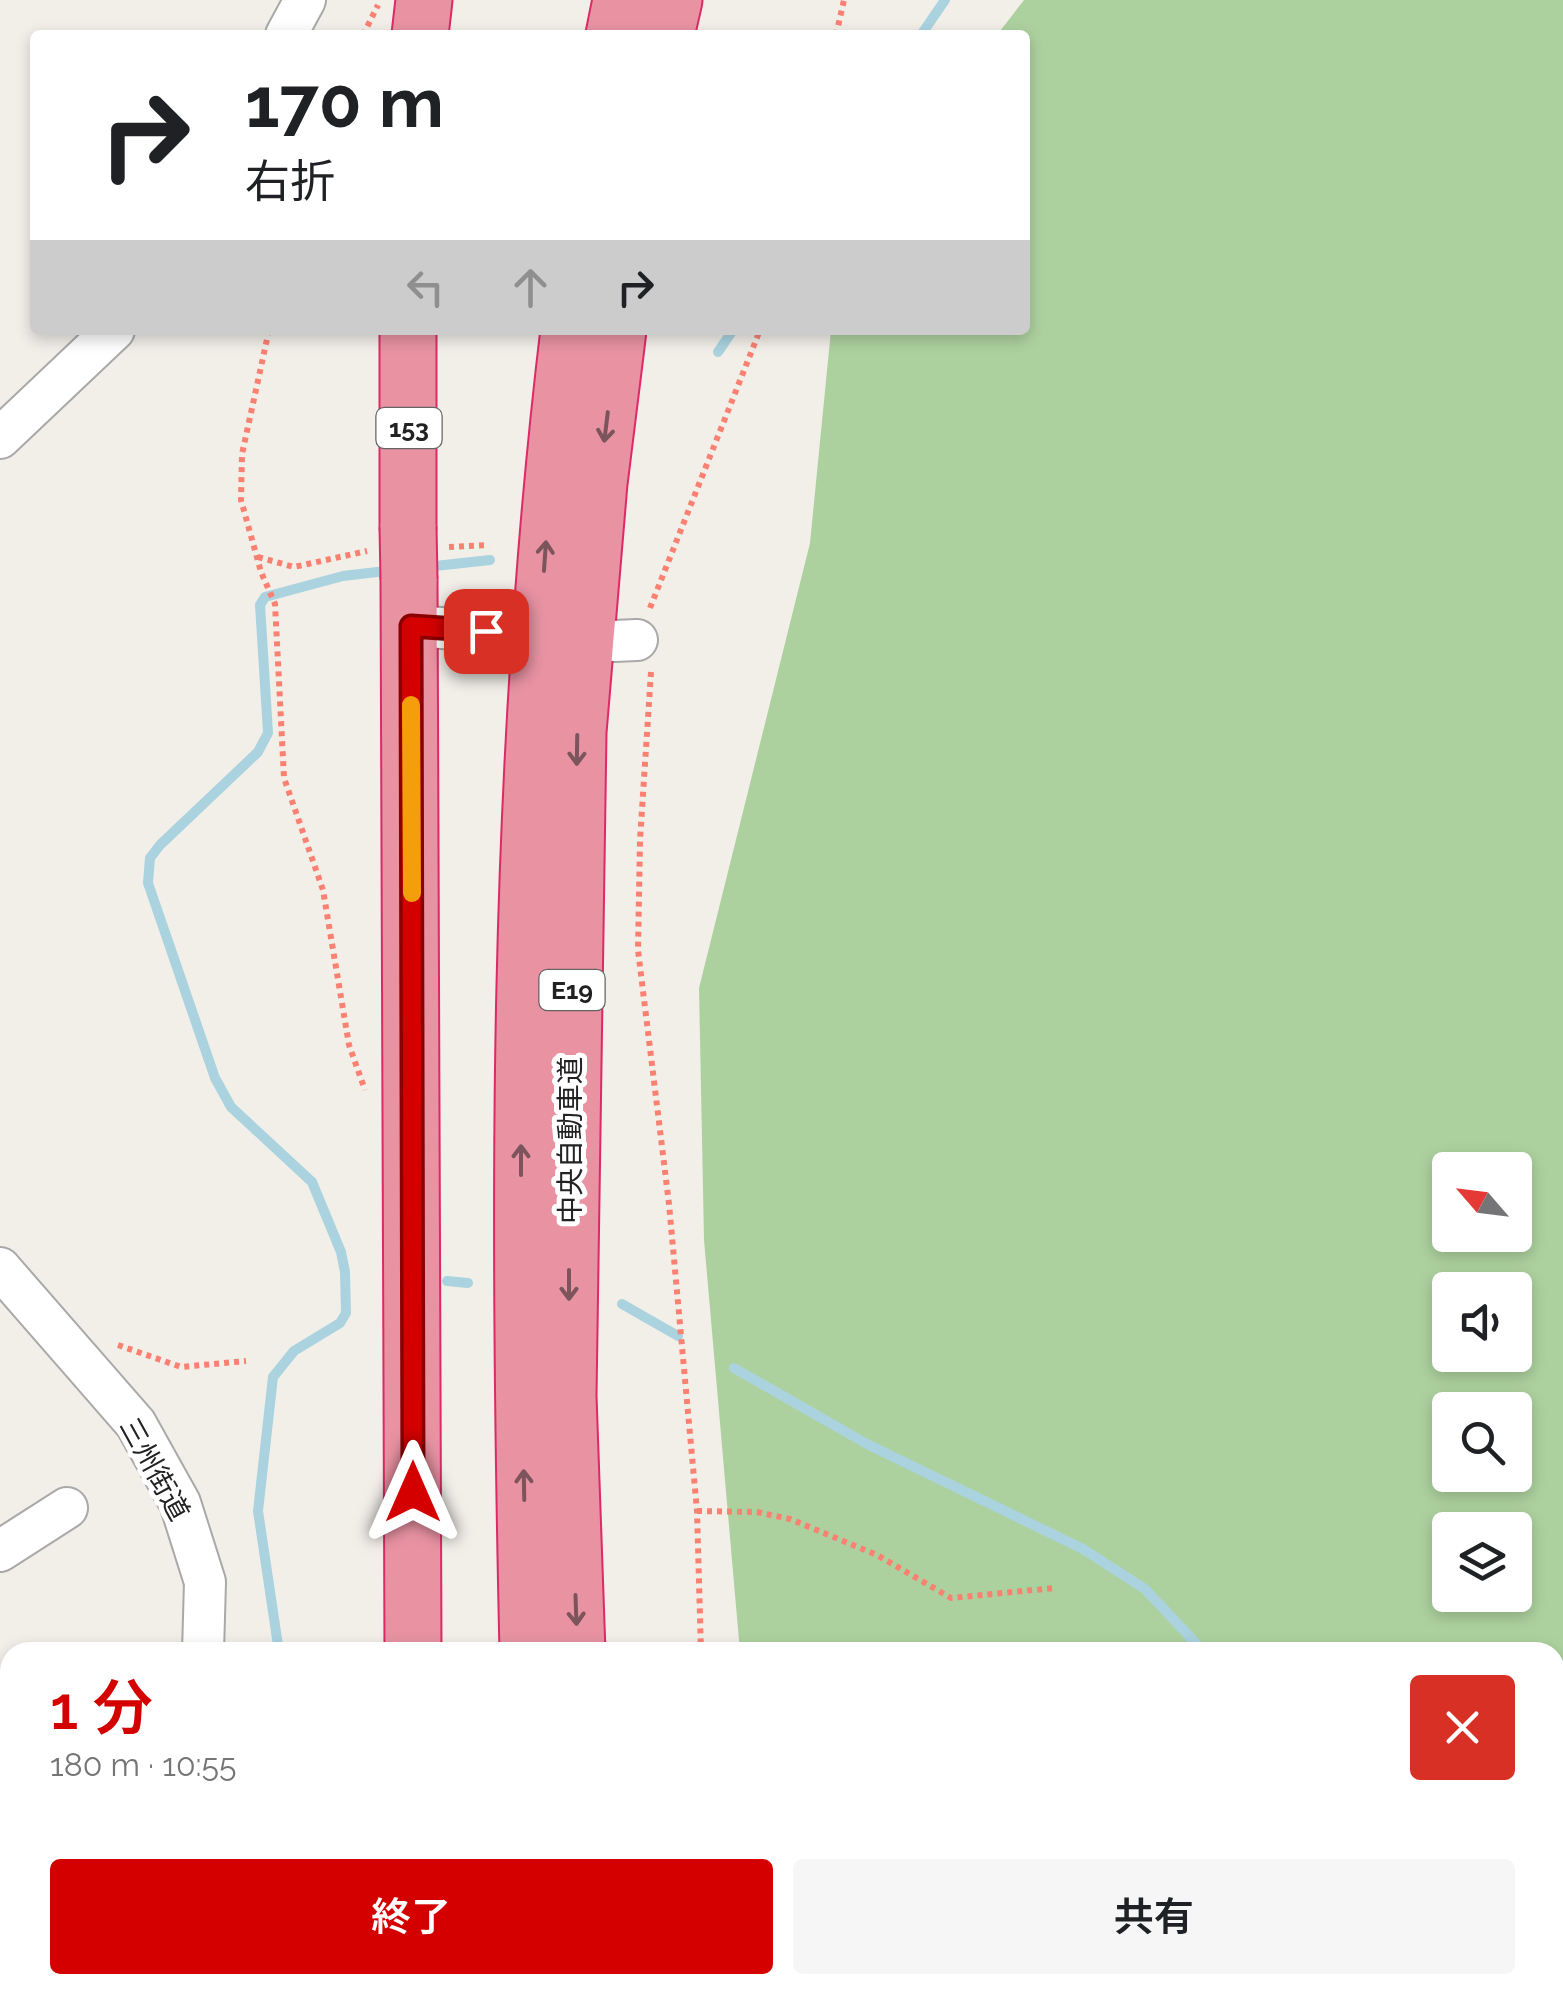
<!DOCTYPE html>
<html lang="ja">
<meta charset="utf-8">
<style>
body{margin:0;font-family:Raleway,"Noto Sans JP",sans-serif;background:#f6f6f6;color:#202124;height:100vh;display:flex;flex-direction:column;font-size:38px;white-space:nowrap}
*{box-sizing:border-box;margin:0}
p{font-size:32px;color:#757577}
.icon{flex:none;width:55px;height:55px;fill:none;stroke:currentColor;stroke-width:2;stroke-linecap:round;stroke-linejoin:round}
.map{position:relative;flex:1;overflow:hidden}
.details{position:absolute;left:0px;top:1642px;width:1565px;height:352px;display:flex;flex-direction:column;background:#fff;border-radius:30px 30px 0 0;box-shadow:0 5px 15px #0003}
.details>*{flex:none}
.hud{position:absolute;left:30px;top:30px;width:1000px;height:305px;border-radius:10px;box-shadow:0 5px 15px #0003;background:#fff;color:#202124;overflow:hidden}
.needle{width:65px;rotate:298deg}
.fabs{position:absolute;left:1432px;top:1152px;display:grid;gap:20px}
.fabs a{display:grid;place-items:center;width:100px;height:100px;border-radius:10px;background:#fff;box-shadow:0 5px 15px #0003;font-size:50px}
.pin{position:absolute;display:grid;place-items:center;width:85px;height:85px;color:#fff;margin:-42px;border-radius:20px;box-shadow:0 5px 15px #0006}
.me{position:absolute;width:110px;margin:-55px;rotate:0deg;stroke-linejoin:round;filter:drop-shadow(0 0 8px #0008)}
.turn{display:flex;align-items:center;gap:35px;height:210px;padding:0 50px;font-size:45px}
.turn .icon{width:130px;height:130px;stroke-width:2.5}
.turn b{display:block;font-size:70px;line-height:85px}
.lanes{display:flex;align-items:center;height:95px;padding:0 50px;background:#0003;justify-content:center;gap:50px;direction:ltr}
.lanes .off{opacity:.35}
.round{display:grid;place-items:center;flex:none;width:105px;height:105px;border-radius:10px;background:#f6f6f6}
.headline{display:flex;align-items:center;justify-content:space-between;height:170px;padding:0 50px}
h1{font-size:60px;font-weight:600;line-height:75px;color:#d40000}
.primary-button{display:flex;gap:20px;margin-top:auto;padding:20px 50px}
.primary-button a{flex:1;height:115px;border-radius:10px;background:#d40000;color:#fff;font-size:40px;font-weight:600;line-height:115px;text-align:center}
.primary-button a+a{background:#f6f6f6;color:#202124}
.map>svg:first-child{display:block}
.forest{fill:#add19e;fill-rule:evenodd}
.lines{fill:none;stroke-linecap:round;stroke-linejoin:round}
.stream{stroke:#aad3df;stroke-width:10}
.building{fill:#c7bfb8}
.minor-casing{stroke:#a9a9a9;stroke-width:44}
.highway-casing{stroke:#dc2a67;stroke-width:59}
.path{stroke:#fa8072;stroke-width:6;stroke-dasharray:5 5;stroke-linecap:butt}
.minor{stroke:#fff;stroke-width:40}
.highway{stroke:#e892a2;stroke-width:55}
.highway-bridge-casing{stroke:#dc2a67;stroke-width:59;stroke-linecap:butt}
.highway-bridge{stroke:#e892a2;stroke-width:55}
.oneway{stroke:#7b545c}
.route-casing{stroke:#8a0000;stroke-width:25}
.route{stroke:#d40000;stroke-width:18}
.slow{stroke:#f59e0b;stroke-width:18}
.labels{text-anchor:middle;stroke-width:10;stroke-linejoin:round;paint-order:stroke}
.shield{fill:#fff;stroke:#646464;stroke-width:2.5}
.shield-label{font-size:25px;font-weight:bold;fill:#222}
.street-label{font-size:28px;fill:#222;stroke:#fff}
</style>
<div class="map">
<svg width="1563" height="1994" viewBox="0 0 1563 1994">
<rect width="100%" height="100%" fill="#f2efe9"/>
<path class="forest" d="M1024 0H1563V1994H777L776 1985H1555V1652H740L704 1240 699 988 810 543 831 330H1025V35H997ZM1450 1170H1515V1235H1450ZM1450 1290H1515V1355H1450ZM1450 1410H1515V1475H1450ZM1450 1530H1515V1595H1450Z"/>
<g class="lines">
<path class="stream" d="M921 35 945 0
M718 352 733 330
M426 567 490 560
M447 1281 468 1283
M622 1304 678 1336
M734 1368 867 1444 1083 1549 1145 1589 1204 1652
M279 1652 258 1511 273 1377 294 1351 340 1323 346 1313 345 1272 341 1252 312 1182 231 1107 215 1078 148 883 150 858 160 845 258 752 268 733 260 605 265 597 343 576 394 570
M1439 1985 1442 1994
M197 1994V1985"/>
</g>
<path class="building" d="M73 1985H127V1994H50Z"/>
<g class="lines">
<g class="minor-casing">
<path id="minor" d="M286 35 305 0
M0 438 114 330
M411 626 487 631
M614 641 637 640
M0 1268 136 1424 180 1503 205 1582 203 1652
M0 1551 67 1508
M4 1994 16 1985"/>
</g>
<g class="highway-casing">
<path id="highway" d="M420 35 424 0
M614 35 621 0
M666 35 674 0
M408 330V527
M409 579 413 1652
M528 1652C518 1210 516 770 569 330
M577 1652 568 1396 578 732 599 483 618 330
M420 1985V1994
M533 1985V1994
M586 1985 587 1994"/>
</g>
<path class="path" d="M363 35 378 5
M836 35 844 0
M269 330 242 454 241 500 261 572 275 604 284 778 323 890 349 1045 365 1090
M449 547 489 545
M258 557 294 567 367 551
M650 608 760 330
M651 672 640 840 638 950 669 1204 697 1511 701 1652
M118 1345 181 1367 246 1361
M697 1511 757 1512 790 1519 877 1555 951 1598 1054 1588
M734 1985 735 1994"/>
<use href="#minor" class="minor"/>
<use href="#highway" class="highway"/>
<g class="highway-bridge-casing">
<path id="highway-bridge" d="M408 527 409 579"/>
</g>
<use href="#highway-bridge" class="highway-bridge"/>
</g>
<defs><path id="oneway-shaft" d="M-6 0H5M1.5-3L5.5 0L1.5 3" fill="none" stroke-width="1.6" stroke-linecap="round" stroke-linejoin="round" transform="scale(2.5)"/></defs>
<g class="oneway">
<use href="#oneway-shaft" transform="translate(606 427) rotate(97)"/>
<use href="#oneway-shaft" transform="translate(545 556) rotate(-86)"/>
<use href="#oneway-shaft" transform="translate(577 750) rotate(91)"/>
<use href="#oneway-shaft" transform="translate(521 1160) rotate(-90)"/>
<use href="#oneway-shaft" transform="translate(569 1285) rotate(90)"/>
<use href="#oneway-shaft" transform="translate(524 1485) rotate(-91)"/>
<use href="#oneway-shaft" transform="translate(576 1610) rotate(88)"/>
</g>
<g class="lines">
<g class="route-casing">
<path id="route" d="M413 1492 411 626 486 631"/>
</g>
<use href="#route" class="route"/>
<path class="slow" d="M411 705 412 893"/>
</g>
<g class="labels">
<g class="shield">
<rect x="376.5" y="408" width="65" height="40" rx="8"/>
<rect x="539.5" y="970" width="65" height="40" rx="8"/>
</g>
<g class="shield-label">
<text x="409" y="437">153</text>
<text x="572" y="999">E19</text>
</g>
<g class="street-label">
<text transform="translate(570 1140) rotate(-90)" y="10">中央自動車道</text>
<text transform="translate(155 1469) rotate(61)" y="10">三州街道</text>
</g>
</g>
</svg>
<div class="fabs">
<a><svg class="needle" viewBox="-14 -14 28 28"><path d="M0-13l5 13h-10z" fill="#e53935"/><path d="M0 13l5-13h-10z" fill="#757577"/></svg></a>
<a><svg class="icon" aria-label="sound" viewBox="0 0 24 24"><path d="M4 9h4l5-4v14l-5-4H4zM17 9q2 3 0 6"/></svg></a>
<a><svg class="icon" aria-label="search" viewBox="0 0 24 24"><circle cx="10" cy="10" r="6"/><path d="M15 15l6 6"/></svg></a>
<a><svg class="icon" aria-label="layers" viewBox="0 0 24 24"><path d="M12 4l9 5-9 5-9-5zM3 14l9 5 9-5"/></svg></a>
</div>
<div class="pin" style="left:486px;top:631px;background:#d93025"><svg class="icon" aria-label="arrive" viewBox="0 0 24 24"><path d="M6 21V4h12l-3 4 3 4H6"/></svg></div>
<svg class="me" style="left:413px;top:1492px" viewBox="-20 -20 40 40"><path d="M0-17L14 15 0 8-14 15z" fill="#d40000" stroke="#fff" stroke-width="4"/></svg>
<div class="hud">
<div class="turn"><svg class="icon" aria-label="right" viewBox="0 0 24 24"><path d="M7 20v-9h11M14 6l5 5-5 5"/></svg><div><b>170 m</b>右折</div></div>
<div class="lanes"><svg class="icon off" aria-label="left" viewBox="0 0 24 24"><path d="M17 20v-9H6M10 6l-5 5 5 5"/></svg><svg class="icon off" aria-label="ahead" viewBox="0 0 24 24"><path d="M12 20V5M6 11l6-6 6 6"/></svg><svg class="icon" aria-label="right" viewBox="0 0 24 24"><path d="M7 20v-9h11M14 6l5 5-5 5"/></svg></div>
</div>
<section class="details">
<div class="headline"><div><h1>1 分</h1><p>180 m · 10:55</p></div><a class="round" style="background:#d93025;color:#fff"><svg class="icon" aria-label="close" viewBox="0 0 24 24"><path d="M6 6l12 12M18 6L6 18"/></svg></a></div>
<div class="primary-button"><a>終了</a><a>共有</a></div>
</section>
</div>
